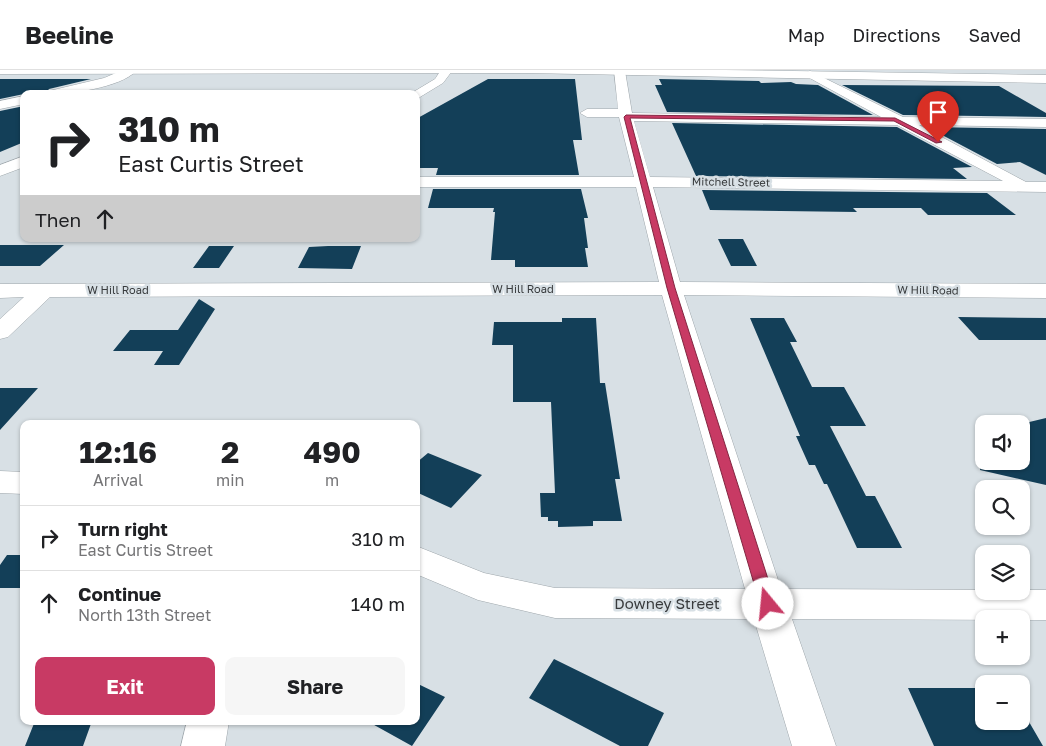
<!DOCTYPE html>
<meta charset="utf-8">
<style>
body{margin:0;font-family:"Golos Text",sans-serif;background:#f6f6f6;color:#202124;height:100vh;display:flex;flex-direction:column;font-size:19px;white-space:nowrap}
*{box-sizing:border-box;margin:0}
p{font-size:16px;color:#757577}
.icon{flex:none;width:28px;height:28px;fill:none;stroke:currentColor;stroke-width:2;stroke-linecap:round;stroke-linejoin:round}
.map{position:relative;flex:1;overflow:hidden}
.panel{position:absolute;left:20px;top:350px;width:400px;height:305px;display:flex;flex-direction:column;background:#fff;border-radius:10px;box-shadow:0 1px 4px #0004}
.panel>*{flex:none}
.top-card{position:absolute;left:20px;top:20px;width:400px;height:152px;border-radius:10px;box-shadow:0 1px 4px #0004;background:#fff;color:#202124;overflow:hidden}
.buttons{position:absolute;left:975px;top:345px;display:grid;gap:10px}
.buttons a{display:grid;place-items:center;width:55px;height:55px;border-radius:10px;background:#fff;box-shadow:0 1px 4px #0004;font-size:25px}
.pin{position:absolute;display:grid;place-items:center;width:42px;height:42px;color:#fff;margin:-51px -21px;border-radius:50% 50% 50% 0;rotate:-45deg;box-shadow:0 0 5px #0007}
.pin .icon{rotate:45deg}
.me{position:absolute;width:55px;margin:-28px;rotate:343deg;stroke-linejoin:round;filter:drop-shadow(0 0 4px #0008)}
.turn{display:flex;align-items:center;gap:18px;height:105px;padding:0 15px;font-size:22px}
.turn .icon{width:65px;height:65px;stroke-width:2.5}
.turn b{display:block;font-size:35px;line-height:42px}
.then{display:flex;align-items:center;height:48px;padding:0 15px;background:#0003;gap:10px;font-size:19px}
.eta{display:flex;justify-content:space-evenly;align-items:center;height:85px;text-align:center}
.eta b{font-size:30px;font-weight:700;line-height:35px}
.action{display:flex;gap:10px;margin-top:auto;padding:10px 15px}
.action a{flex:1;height:58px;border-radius:10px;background:#c83a64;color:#fff;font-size:20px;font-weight:700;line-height:58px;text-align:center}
.action a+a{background:#f6f6f6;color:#202124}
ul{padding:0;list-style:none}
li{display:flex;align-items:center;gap:15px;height:65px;padding:0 15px;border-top:1px solid #e0e0e0}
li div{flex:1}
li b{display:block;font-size:19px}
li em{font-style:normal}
header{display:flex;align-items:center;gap:30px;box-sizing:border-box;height:70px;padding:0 25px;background:#fff;border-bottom:1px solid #e0e0e0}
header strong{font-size:24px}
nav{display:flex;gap:28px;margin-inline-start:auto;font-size:18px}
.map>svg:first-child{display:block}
.building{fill:#133f58}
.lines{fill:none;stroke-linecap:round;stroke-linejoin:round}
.minor-casing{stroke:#9ea6ab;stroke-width:1}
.major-casing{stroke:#9ea6ab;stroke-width:1}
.minor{fill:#fff;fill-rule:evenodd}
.major{fill:#fff;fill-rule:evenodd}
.route{fill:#c83a64;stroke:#822641}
.labels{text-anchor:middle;stroke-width:5;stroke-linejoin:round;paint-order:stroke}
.far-street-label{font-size:11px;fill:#383b3d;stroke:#d8e0e5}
.near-street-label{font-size:15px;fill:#383b3d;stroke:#d8e0e5}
</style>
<header>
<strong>Beeline</strong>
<nav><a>Map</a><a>Directions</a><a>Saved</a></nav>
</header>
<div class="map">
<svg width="1046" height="676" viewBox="0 0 1046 676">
<rect width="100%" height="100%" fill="#d8e0e5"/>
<path class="building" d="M0 9H91L49 19 45 24H24L0 29Z
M488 9H575L582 70H573L579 105H436L438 98H416V49Z
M659 9 759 11 761 13 791 12 796 14 818 15 873 45 667 42 655 15H662Z
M842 15 999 16 1046 43V47L903 45Z
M24 36V72L0 82V41Z
M672 53 897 57 972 97 953 98 967 109 696 106Z
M927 57 1046 59V105L1020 92 997 94Z
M433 119H581L588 148H584L588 178H585L588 197H515V190H491L495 142H493L494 138H428Z
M702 120 987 123 1016 145H928L921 138H853L857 142 710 140Z
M718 169H743L757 196H731Z
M0 175H64L40 196H0Z
M209 176H234L219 198H193Z
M328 176H361L352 199 298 198 309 177Z
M199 229 215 239 179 295H154L163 281H113L130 260H178Z
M958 247 1046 248V270H979Z
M562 248H596L600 313H605L620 409H615L622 451H593V456L558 457V451H548V447H541L540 423H555L551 332H513V275H492L494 252H562Z
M750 248H784L797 272H790L812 317H844L866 356H830L866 426H875L902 478H857L827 414H824L815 395H809L796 366H800Z
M0 318H38L0 360Z
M1046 348V415L980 400 981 391H1021V354Z
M428 383 482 405 451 438 416 422V393Z
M7 485H24V518H0V495Z
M554 589 664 643 648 676H620L529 628Z
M416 613 445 627 412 676 367 651H416Z
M908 618H984V651H1021V638L1043 676H934Z
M35 651H92L83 676H25Z"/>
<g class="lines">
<g class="minor-casing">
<path id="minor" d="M123 0 136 1C120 18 69 24 47 24L49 21 104 8Z
M441 0 452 1 443 13 420 27 416 28V24H410L435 9Z
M614 0 625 1 632 43 881 47 806 6 804 4 810 1 903 47 1046 49V57L919 55 1026 112H1046V122L653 117 680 212 1046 214V228L684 225 781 519 1046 520V550L792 549 836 676H792L754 549 555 548 478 530 416 504V476L484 503 555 518 745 519 662 225 50 227 8 267 0 269V249L24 227 0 228V214L659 212 636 117H416V107H634L619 47H587L580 43 587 39H618ZM634 51 897 55 1003 111 650 107Z
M24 26V34L0 39V31Z
M24 86V97L0 106V95Z
M0 401 24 402V424L0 423Z
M187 651H229L225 676H181Z"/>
</g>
<g class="major-casing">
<path id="major" d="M0 0H724L1046 5V13L526 3 0 4Z"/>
</g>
<use href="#minor" class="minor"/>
<use href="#major" class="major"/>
</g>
<path class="route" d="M626 45 895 48 942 72 936 73 894 51 630 48 675 218 776 534 773 538 768 540 762 538 760 534 667 218 624 47Z"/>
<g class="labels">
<g class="far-street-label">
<text transform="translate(731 112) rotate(1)" y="4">Mitchell Street</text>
<text x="523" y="223">W Hill Road</text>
<text x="118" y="224">W Hill Road</text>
<text transform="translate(928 220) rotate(1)" y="4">W Hill Road</text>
</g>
<g class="near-street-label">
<text x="667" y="539">Downey Street</text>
</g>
</g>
</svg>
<div class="buttons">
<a><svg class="icon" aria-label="sound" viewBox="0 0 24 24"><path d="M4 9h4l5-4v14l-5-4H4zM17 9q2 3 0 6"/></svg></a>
<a><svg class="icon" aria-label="search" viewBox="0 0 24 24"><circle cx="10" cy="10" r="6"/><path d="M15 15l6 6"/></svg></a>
<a><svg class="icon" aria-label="layers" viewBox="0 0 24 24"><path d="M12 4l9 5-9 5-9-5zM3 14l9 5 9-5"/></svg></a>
<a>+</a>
<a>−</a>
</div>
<div class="pin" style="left:938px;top:72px;background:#d93025"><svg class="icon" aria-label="arrive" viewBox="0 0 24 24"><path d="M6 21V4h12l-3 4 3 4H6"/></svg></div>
<svg class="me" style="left:768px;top:534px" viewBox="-20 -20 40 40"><circle r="19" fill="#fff"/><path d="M0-13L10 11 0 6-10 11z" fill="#c83a64"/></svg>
<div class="top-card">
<div class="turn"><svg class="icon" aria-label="right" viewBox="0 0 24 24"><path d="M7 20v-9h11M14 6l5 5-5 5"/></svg><div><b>310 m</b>East Curtis Street</div></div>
<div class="then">Then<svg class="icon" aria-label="ahead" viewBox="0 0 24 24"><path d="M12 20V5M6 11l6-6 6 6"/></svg></div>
</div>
<section class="panel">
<div class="eta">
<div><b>12:16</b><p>Arrival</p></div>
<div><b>2</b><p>min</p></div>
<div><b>490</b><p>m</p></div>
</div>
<ul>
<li><svg class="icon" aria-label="right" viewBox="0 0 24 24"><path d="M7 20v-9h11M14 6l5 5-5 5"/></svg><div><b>Turn right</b><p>East Curtis Street</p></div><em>310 m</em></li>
<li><svg class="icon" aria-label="ahead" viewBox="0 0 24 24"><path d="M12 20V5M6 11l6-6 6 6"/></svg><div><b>Continue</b><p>North 13th Street</p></div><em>140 m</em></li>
</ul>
<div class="action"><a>Exit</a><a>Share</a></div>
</section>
</div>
